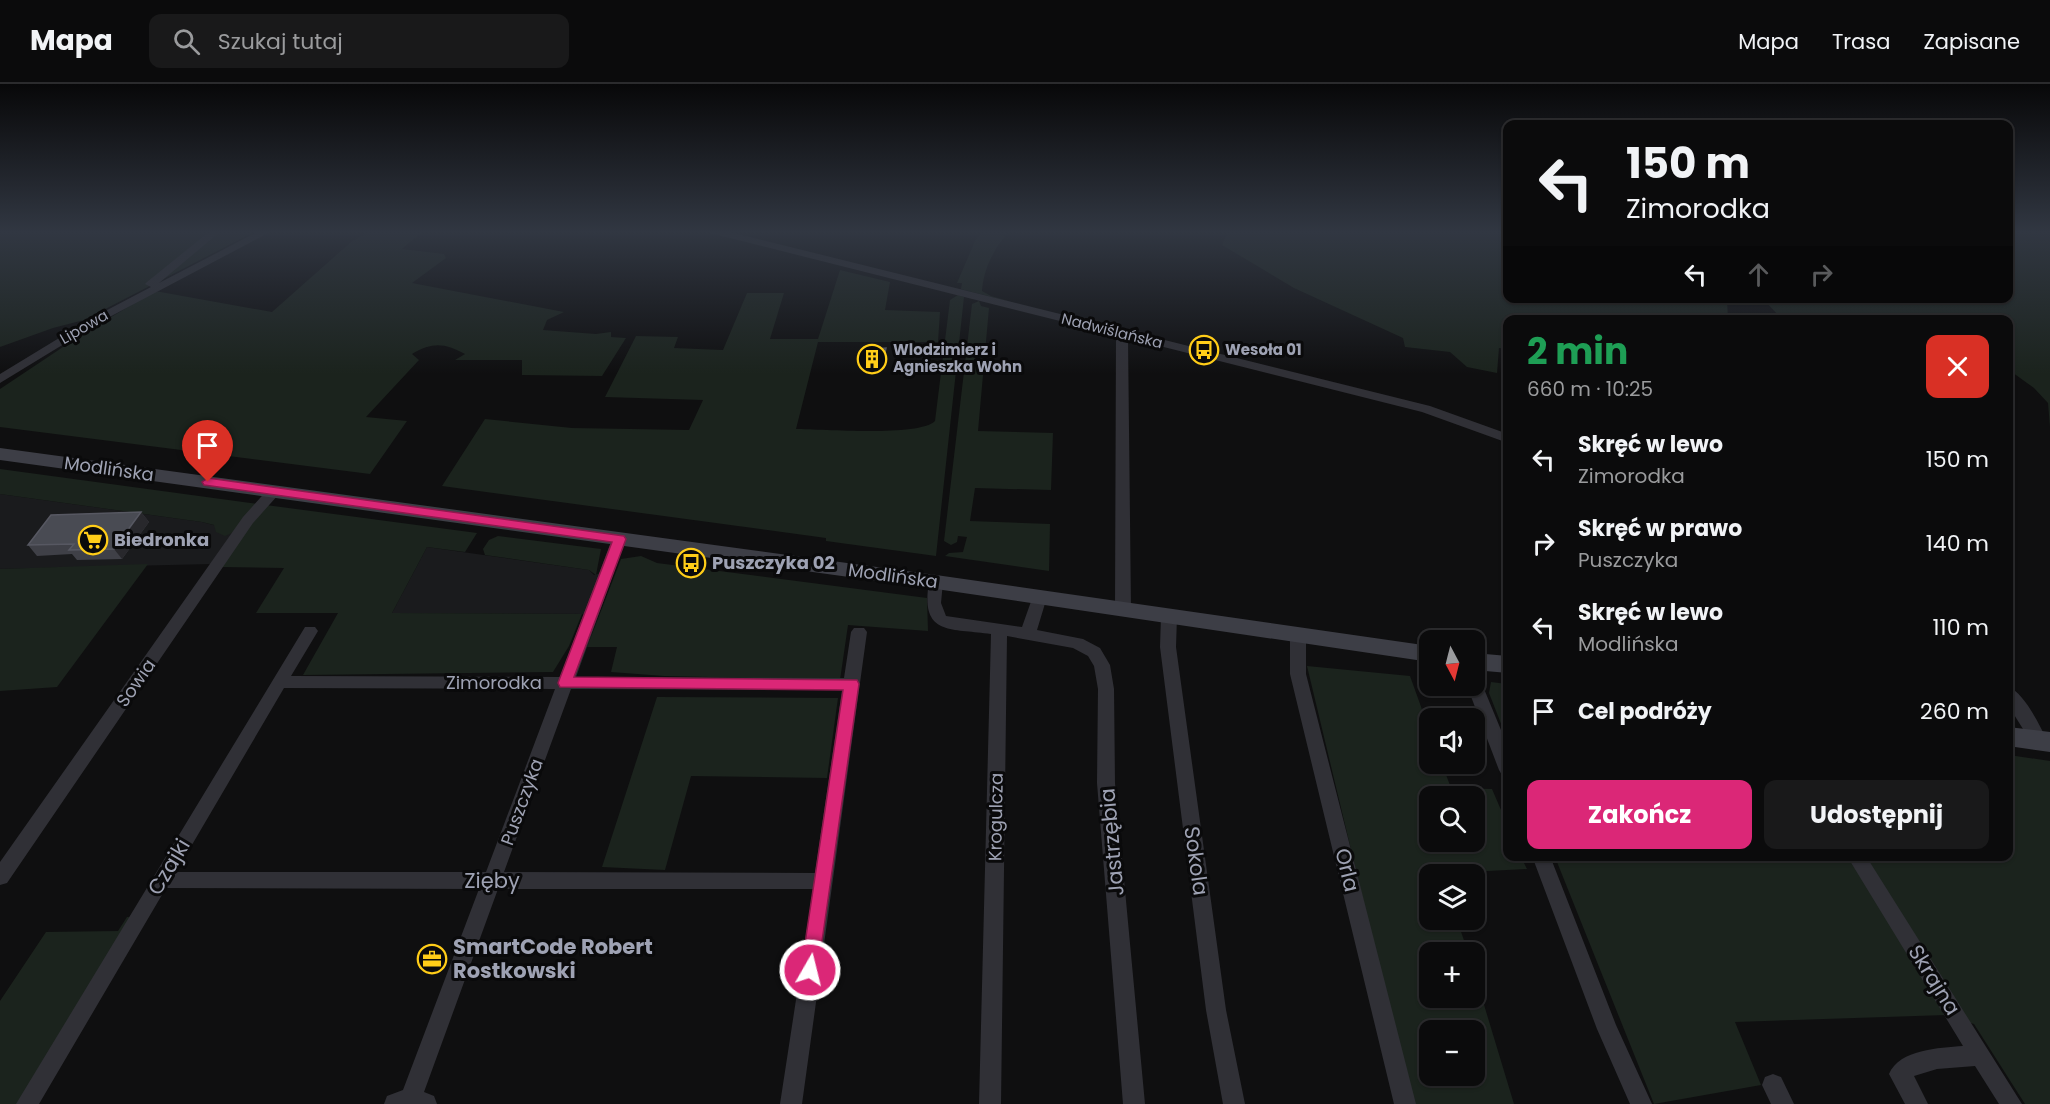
<!DOCTYPE html>
<html lang="pl">
<meta charset="utf-8">
<style>
body{margin:0;font-family:Poppins,sans-serif;background:#19191a;color:#f1f3f6;height:100vh;display:flex;flex-direction:column;font-size:22px;white-space:nowrap}
*{box-sizing:border-box;margin:0}
p{font-size:20px;color:#9a9b9d}
.icon{flex:none;width:33px;height:33px;fill:none;stroke:currentColor;stroke-width:2;stroke-linecap:round;stroke-linejoin:round}
.map{position:relative;flex:1;overflow:hidden}
.panel{position:absolute;left:1503px;top:231px;width:510px;height:546px;display:flex;flex-direction:column;background:#0b0b0c;border-radius:12px;box-shadow:0 2px 4px #0004,0 0 0 2px #2b2b2d}
.panel>*{flex:none}
.hud{position:absolute;left:1503px;top:36px;width:510px;height:183px;border-radius:12px;box-shadow:0 2px 4px #0004,0 0 0 2px #2b2b2d;background:#0b0b0c;color:#f1f3f6;overflow:hidden}
.needle{width:39px;rotate:173deg}
.controls{position:absolute;left:1419px;top:546px;display:grid;gap:12px}
.controls a{display:grid;place-items:center;width:66px;height:66px;border-radius:12px;background:#0b0b0c;box-shadow:0 2px 4px #0004,0 0 0 2px #2b2b2d;font-size:30px}
.pin{position:absolute;display:grid;place-items:center;width:51px;height:51px;color:#fff;margin:-62px -26px;border-radius:50% 50% 50% 0;rotate:-45deg;box-shadow:0 0 6px #0007}
.pin .icon{rotate:45deg}
.me{position:absolute;width:66px;margin:-33px;rotate:8deg;stroke-linejoin:round;filter:drop-shadow(0 0 4px #0008)}
.turn{display:flex;align-items:center;gap:21px;height:126px;padding:0 24px;font-size:27px}
.turn .icon{width:78px;height:78px;stroke-width:2.5}
.turn b{display:block;font-size:42px;line-height:51px}
.lanes{display:flex;align-items:center;height:57px;padding:0 24px;background:#0003;justify-content:center;gap:30px;direction:ltr}
.lanes .off{opacity:.35}
.round{display:grid;place-items:center;flex:none;width:63px;height:63px;border-radius:12px;background:#19191a}
.head{display:flex;align-items:center;justify-content:space-between;height:102px;padding:0 24px}
h1{font-size:36px;font-weight:700;line-height:45px;color:#1e9e55}
.action{display:flex;gap:12px;margin-top:auto;padding:12px 24px}
.action a{flex:1;height:69px;border-radius:12px;background:#db2777;color:#fff;font-size:24px;font-weight:700;line-height:69px;text-align:center}
.action a+a{background:#19191a;color:#f1f3f6}
ul{padding:0;list-style:none}
li{display:flex;align-items:center;gap:18px;height:84px;padding:0 24px}
li div{flex:1}
li b{display:block;font-size:22px}
li em{font-style:normal}
header{display:flex;align-items:center;gap:36px;box-sizing:border-box;height:84px;padding:0 30px;background:#0b0b0c;border-bottom:2px solid #2b2b2d}
header strong{font-size:28px}
nav{display:flex;gap:33px;margin-inline-start:auto;font-size:21px}
.search{width:420px;height:54px;background:#19191a;display:flex;align-items:center;gap:15px;box-sizing:border-box;padding:0 21px;border-radius:12px;color:#9a9b9d;font-size:22px}
.map>svg:first-child{display:block}
.built{fill:#1a1b1d}
.green{fill:#1b231d;fill-rule:evenodd}
.lines{fill:none;stroke-linecap:round;stroke-linejoin:round}
.minor{fill:#303036;fill-rule:evenodd}
.secondary{fill:#3d3e46;fill-rule:evenodd}
.wall{fill:#3f4047}
.shaded-wall{fill:#28282c}
.building{fill:#494b53;stroke:#575862;stroke-width:1.5}
.route{fill:#db2777;stroke:#8e194d;stroke-width:1.5}
.labels{text-anchor:middle;stroke-width:6;stroke-linejoin:round;paint-order:stroke}
.far-street-label{font-size:15px;fill:#9ea2b3;stroke:#0a0a0b}
.far-poi-label{font-size:15px;font-weight:bold;fill:#9ea2b3;stroke:#0a0a0b;text-anchor:start}
.street-label{font-size:18px;fill:#9ea2b3;stroke:#0a0a0b}
.poi-label{font-size:18px;font-weight:bold;fill:#9ea2b3;stroke:#0a0a0b;text-anchor:start}
.near-street-label{font-size:21px;fill:#9ea2b3;stroke:#0a0a0b}
.near-poi-label{font-size:21px;font-weight:bold;fill:#9ea2b3;stroke:#0a0a0b;text-anchor:start}
</style>
<header>
<strong>Mapa</strong>
<div class="search"><svg class="icon" aria-label="search" viewBox="0 0 24 24"><circle cx="10" cy="10" r="6"/><path d="M15 15l6 6"/></svg>Szukaj tutaj</div>
<nav><a>Mapa</a><a>Trasa</a><a>Zapisane</a></nav>
</header>
<div class="map">
<svg width="2050" height="1020" viewBox="0 0 2050 1020">
<rect width="100%" height="100%" fill="#0f0f10"/>
<path class="built" d="M0 410 202 438 236 447 212 480 0 485Z
M427 463 589 486 594 491 600 489 585 530 392 529Z"/>
<path class="green" d="M0 147H256L84 236 53 244 0 263Z
M370 147H423L402 165 444 170 446 174 412 199 564 228 547 236 543 246 596 250 611 248V253L626 254 602 292 522 291V276H455L465 270C444 259 433 258 412 270L419 276 366 333 407 337 370 390 0 343V305L81 251 155 207 272 228 351 158Z
M983 147H1008C994 167 984 182 982 207L991 212 1012 218 964 206 961 205 962 199H957L975 157Z
M1228 147H1507L1508 214 1727 215 1728 235 1508 236 1507 265 1499 264 1497 289 1467 283 1450 268 1405 263 1403 254 1294 204 1222 161Z
M2009 147H2050V343L2048 319 2034 304 2009 286 2008 236 1782 235 1763 215 2008 214Z
M840 186 890 198 885 226 940 228 938 258H818L796 345C823 345 919 353 935 337L950 216 958 211 964 213 936 472 826 457V454L442 402 485 335 572 344 689 346 703 316 605 313 636 252 678 253 674 264 723 266 747 209H784L770 255H818Z
M979 217 981 222 989 224 978 347 1053 349 1051 406 975 404 970 437 1050 440 1049 487 945 472 949 469 963 468 967 453 958 452 957 458 951 461 944 457 972 220Z
M0 385 258 420 236 447 225 452 216 448 214 441 202 438 0 410Z
M266 421 477 449 465 468 427 463 392 529 582 530 569 562 553 588 303 591 338 529H256L284 484 221 483 254 434Z
M498 452 601 465 596 491 589 486 485 471 483 465 489 456Z
M641 472 657 479 927 514 928 547 848 541 840 596 664 592 611 588 617 563H587L621 475Z
M148 480 57 603 0 607V485Z
M1307 582 1410 592 1429 645 1430 680H1442L1451 704 1492 705 1507 740 1508 772 1521 773 1527 785 1430 790V836H1457L1468 868H1430V914H1474L1475 891 1514 1020H1412ZM1430 712H1474V758H1430ZM1430 946H1474V992H1430Z
M1491 598 1507 600V655L1489 609Z
M657 613 838 614 827 694 691 692 665 786 602 783Z
M2009 671 2050 677V1020H2025L1974 940 1946 931 1735 938 1761 1001 1654 1020 1555 773 2008 772Z
M127 833H133L19 1020H0V917L46 848 118 847Z"/>
<g class="lines">
<path class="minor" d="M210 147H221L159 199 259 147H272L100 238 0 299V290L92 234 151 203 145 200 147 198Z
M709 147H726L1430 322 1508 350V359L1422 328 1128 254 1131 525 1128 529H1118L1115 525 1116 251 710 149Z
M274 403 281 407 279 410 253 439 7 799 0 801V778L243 433 269 404Z
M619 450 626 455 576 593 844 594 851 548 854 544H864L867 548 802 1020H780L813 805H498L424 1008 434 1012 437 1020H384L387 1012 403 1006 479 805 166 804 39 1020H16L305 543H315L318 547 291 592 560 593 612 455ZM284 604 555 605 486 788H176ZM571 605 842 606 815 789 504 788Z
M936 493 943 498 941 519 946 532 1022 543 1034 509H1044L1047 513 1037 546 1083 555 1100 564 1110 581 1114 605 1115 699 1145 1020H1123L1097 699 1098 605 1094 582 1088 572 1073 564 1007 552 1001 1020H979L991 550C950 544 920 552 929 498Z
M1169 526 1174 528 1177 532 1176 563 1226 926 1245 1020H1223L1206 926 1160 563 1161 532 1164 528Z
M1298 545 1303 547 1306 551V590L1416 1020H1394L1290 590V551L1293 547Z
M1474 594 1480 596 1482 600 1508 663V693L1502 691 1499 686 1467 602H1474Z
M2008 603C2024 608 2040 642 2047 656L2045 661 2039 663 2033 661 2008 621Z
M1532 772H1550L1616 941 1652 1020H1630L1597 945Z
M1847 772H1866L2022 1020H1999L1975 982 1937 985 1914 992 1928 1020H1905L1889 990C1900 965 1939 964 1963 962Z
M1773 990 1781 993 1794 1020H1771L1762 1001 1765 993Z"/>
<path class="secondary" d="M0 364 936 491 1430 562V578L936 505 0 376Z
M1474 569 1508 572V589L1474 586Z
M2008 643 2050 648V668L2008 662Z"/>
</g>
<path class="wall" d="M886 264V268L884 281 859 279 858 276Z
M141 428 149 438 122 475 77 476 72 470 37 472 28 461Z"/>
<path class="shaded-wall" d="M141 428 149 438 122 475 114 465Z"/>
<path class="building" d="M886 264 883 277 858 276 861 266Z
M141 428 114 465 69 466 74 460 28 461 51 431Z"/>
<linearGradient id="sky" x2="0" y2="1"><stop stop-color="#080809"/><stop offset="0.51" stop-color="#313742"/><stop offset="1" stop-color="#313742" stop-opacity="0"/></linearGradient>
<rect width="2050" height="290" fill="url(#sky)"/>
<path class="route" d="M208 394 624 452 626 455 574 593 857 596 859 600 817 892 810 894 804 892 801 886 843 606 560 603 558 599 612 458 204 401 202 398Z"/>
<defs>
<g id="bus-ring" transform="scale(1.5)"><circle r="9.5" fill="#0a0a0b" stroke="#ffcd18" stroke-width="1.5"/><path d="M-5-6H5V4H4V6H2V4H-2V6H-4V4H-5ZM-3.5-4V0h7V-4ZM-3.5 1.2v1.5H-2V1.2ZM2 1.2v1.5H3.5V1.2Z" fill="#ffcd18"/></g>
<g id="building-ring" transform="scale(1.5)"><circle r="9.5" fill="#0a0a0b" stroke="#ffcd18" stroke-width="1.5"/><path d="M-4-6H4V6H1V3H-1V6H-4ZM-2.5-4.3h1.7v1.8h-1.7ZM.8-4.3h1.7v1.8H.8ZM-2.5-1h1.7V.8h-1.7ZM.8-1h1.7V.8H.8Z" fill="#ffcd18"/></g>
<g id="supermarket-ring" transform="scale(1.5)"><circle r="9.5" fill="#0a0a0b" stroke="#ffcd18" stroke-width="1.5"/><path d="M-6-5.5h2.5l.6 2H6L4.5 2H-2.5L-4.4-4H-6ZM-1.5 3.2a1.3 1.3 0 1 0 .1 0ZM3 3.2a1.3 1.3 0 1 0 .1 0Z" fill="#ffcd18"/></g>
<g id="office-ring" transform="scale(1.5)"><circle r="9.5" fill="#0a0a0b" stroke="#ffcd18" stroke-width="1.5"/><path d="M-6-3h4V-5.5h4V-3h4V5H-6ZM-1-4.5V-3h2v-1.5ZM-6 0V1H6V0Z" fill="#ffcd18"/></g>
</defs>
<g fill-rule="evenodd">
<use href="#bus-ring" x="1204" y="266"/>
<use href="#building-ring" x="872" y="275"/>
<use href="#supermarket-ring" x="93" y="456"/>
<use href="#bus-ring" x="691" y="479"/>
<use href="#office-ring" x="432" y="875"/>
</g>
<g class="labels">
<g class="far-street-label">
<text transform="translate(84 243) rotate(-30)" y="5">Lipowa</text>
<text transform="translate(1112 247) rotate(14)" y="5">Nadwiślańska</text>
</g>
<g class="far-poi-label">
<text x="893" y="271">Wlodzimierz i<tspan x="893" dy="17">Agnieszka Wohn</tspan></text>
<text x="1225" y="271">Wesoła 01</text>
</g>
<g class="street-label">
<text transform="translate(109 385) rotate(8)" y="6">Modlińska</text>
<text transform="translate(893 492) rotate(8)" y="6">Modlińska</text>
<text transform="translate(136 599) rotate(-55)" y="6">Sowia</text>
<text x="494" y="605">Zimorodka</text>
<text transform="translate(522 718) rotate(-70)" y="6">Puszczyka</text>
<text transform="translate(996 733) rotate(-89)" y="6">Krogulcza</text>
</g>
<g class="poi-label">
<text x="114" y="462">Biedronka</text>
<text x="712" y="485">Puszczyka 02</text>
</g>
<g class="near-street-label">
<text transform="translate(1112 758) rotate(-95)" y="7">Jastrzębia</text>
<text transform="translate(1196 777) rotate(82)" y="7">Sokola</text>
<text transform="translate(169 783) rotate(-59)" y="7">Czajki</text>
<text transform="translate(1347 786) rotate(76)" y="7">Orla</text>
<text x="492" y="804">Zięby</text>
<text transform="translate(1934 896) rotate(58)" y="7">Skrajna</text>
</g>
<g class="near-poi-label">
<text x="453" y="870">SmartCode Robert<tspan x="453" dy="24">Rostkowski</tspan></text>
</g>
</g>
</svg>
<div class="controls">
<a><svg class="needle" viewBox="-14 -14 28 28"><path d="M0-13l5 13h-10z" fill="#e53935"/><path d="M0 13l5-13h-10z" fill="#9a9b9d"/></svg></a>
<a><svg class="icon" aria-label="sound" viewBox="0 0 24 24"><path d="M4 9h4l5-4v14l-5-4H4zM17 9q2 3 0 6"/></svg></a>
<a><svg class="icon" aria-label="search" viewBox="0 0 24 24"><circle cx="10" cy="10" r="6"/><path d="M15 15l6 6"/></svg></a>
<a><svg class="icon" aria-label="layers" viewBox="0 0 24 24"><path d="M12 4l9 5-9 5-9-5zM3 14l9 5 9-5"/></svg></a>
<a>+</a>
<a>−</a>
</div>
<div class="pin" style="left:208px;top:398px;background:#d93025"><svg class="icon" aria-label="arrive" viewBox="0 0 24 24"><path d="M6 21V4h12l-3 4 3 4H6"/></svg></div>
<svg class="me" style="left:810px;top:886px" viewBox="-20 -20 40 40"><circle r="17" fill="#db2777" stroke="#fff" stroke-width="3"/><path d="M0-11L8 9 0 5-8 9z" fill="#fff"/></svg>
<div class="hud">
<div class="turn"><svg class="icon" aria-label="left" viewBox="0 0 24 24"><path d="M17 20v-9H6M10 6l-5 5 5 5"/></svg><div><b>150 m</b>Zimorodka</div></div>
<div class="lanes"><svg class="icon" aria-label="left" viewBox="0 0 24 24"><path d="M17 20v-9H6M10 6l-5 5 5 5"/></svg><svg class="icon off" aria-label="ahead" viewBox="0 0 24 24"><path d="M12 20V5M6 11l6-6 6 6"/></svg><svg class="icon off" aria-label="right" viewBox="0 0 24 24"><path d="M7 20v-9h11M14 6l5 5-5 5"/></svg></div>
</div>
<section class="panel">
<div class="head"><div><h1>2 min</h1><p>660 m · 10:25</p></div><a class="round" style="background:#d93025;color:#fff"><svg class="icon" aria-label="close" viewBox="0 0 24 24"><path d="M6 6l12 12M18 6L6 18"/></svg></a></div>
<ul>
<li><svg class="icon" aria-label="left" viewBox="0 0 24 24"><path d="M17 20v-9H6M10 6l-5 5 5 5"/></svg><div><b>Skręć w lewo</b><p>Zimorodka</p></div><em>150 m</em></li>
<li><svg class="icon" aria-label="right" viewBox="0 0 24 24"><path d="M7 20v-9h11M14 6l5 5-5 5"/></svg><div><b>Skręć w prawo</b><p>Puszczyka</p></div><em>140 m</em></li>
<li><svg class="icon" aria-label="left" viewBox="0 0 24 24"><path d="M17 20v-9H6M10 6l-5 5 5 5"/></svg><div><b>Skręć w lewo</b><p>Modlińska</p></div><em>110 m</em></li>
<li><svg class="icon" aria-label="arrive" viewBox="0 0 24 24"><path d="M6 21V4h12l-3 4 3 4H6"/></svg><div><b>Cel podróży</b></div><em>260 m</em></li>
</ul>
<div class="action"><a>Zakończ</a><a>Udostępnij</a></div>
</section>
</div>
